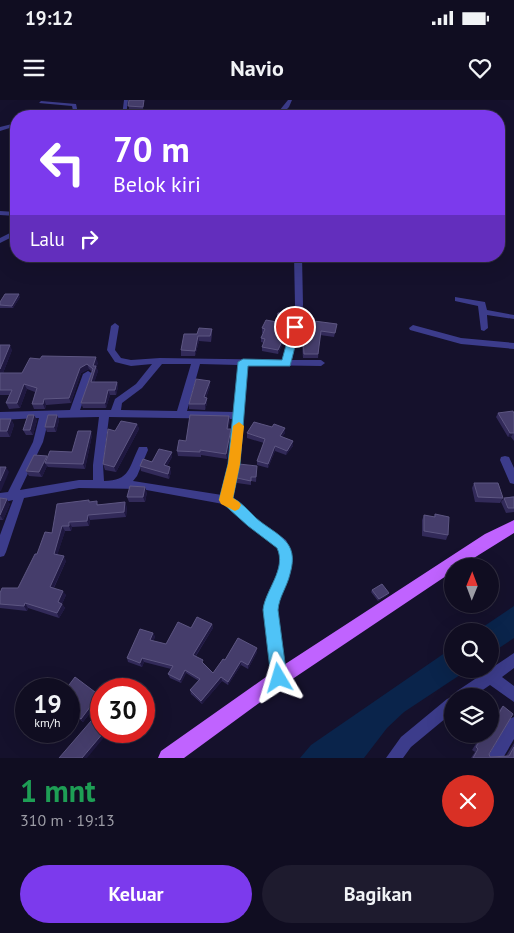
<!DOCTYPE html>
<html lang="id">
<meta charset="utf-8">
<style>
body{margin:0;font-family:"PT Sans",sans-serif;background:#1e1b2e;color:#f1f3f6;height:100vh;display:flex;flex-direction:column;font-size:19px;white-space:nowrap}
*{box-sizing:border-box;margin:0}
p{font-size:16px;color:#9c9ca5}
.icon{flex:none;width:28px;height:28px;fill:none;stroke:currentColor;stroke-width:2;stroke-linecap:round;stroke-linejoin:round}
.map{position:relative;height:658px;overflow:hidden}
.sheet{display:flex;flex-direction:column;background:#100d21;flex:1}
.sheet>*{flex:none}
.guide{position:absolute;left:10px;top:10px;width:495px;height:152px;border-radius:20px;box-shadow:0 5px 20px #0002,0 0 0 1px #302d3f;background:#7c3aed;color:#fff;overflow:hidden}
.needle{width:32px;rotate:1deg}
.fabs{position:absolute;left:444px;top:458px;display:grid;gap:10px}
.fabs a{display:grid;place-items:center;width:55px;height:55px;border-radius:50%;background:#100d21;box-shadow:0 5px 20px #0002,0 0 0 1px #302d3f;font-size:25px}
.speed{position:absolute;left:15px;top:578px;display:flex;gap:10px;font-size:25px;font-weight:700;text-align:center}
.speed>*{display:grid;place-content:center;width:65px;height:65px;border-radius:50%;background:#100d21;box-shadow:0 5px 20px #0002,0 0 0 1px #302d3f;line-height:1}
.speed small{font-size:12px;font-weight:400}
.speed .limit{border:8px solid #d22;background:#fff;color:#111}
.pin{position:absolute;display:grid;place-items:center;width:42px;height:42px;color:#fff;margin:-21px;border:2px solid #fff;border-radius:50%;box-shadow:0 1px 5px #0007}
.me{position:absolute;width:55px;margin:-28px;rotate:353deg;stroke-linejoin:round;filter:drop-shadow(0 0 4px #0008)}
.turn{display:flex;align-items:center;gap:18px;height:105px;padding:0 20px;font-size:22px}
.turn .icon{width:65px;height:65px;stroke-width:2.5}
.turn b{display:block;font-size:35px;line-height:42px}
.then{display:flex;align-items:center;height:48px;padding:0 20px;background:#0003;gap:10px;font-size:19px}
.round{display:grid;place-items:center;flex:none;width:52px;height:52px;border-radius:26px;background:#1e1b2e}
.summary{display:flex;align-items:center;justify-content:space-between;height:85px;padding:0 20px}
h1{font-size:30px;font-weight:600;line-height:38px;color:#1e9e55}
.action{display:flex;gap:10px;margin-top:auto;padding:10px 20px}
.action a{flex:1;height:58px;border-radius:30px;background:#7c3aed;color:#fff;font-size:20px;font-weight:600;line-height:58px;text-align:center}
.action a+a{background:#1e1b2e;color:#f1f3f6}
.status{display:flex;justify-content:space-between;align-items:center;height:35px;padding:0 25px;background:#100d21;direction:ltr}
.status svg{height:14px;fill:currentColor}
header{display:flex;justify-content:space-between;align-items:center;height:65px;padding:0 20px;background:#100d21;font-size:22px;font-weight:600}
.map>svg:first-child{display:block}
.water{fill:#0a244b}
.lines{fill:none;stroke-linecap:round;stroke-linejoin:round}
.minor{fill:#3c3c8b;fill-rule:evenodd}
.major{fill:#c063ff;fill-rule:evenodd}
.wall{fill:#322a59}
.shaded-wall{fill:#1f1840}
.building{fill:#453d6b;stroke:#5d5682}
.route{fill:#4fc3f7;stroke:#337fa1}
.slow{fill:#f59e0b}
</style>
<div class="status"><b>19:12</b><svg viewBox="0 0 49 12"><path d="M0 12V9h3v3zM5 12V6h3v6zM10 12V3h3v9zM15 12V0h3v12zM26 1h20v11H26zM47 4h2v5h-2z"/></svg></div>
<header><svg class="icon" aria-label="menu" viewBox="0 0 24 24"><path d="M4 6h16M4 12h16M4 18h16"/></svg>Navio<svg class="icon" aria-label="heart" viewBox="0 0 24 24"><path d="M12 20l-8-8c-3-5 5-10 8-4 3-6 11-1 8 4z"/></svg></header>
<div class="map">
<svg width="514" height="658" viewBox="0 0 514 658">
<rect width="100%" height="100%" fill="#15112c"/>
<path class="water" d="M514 506V538L490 554V531H477Z
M452 548V569H469L404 612 387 628 364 658H300L311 645Z"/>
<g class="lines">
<path class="minor" d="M124 0H128L126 16H122Z
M288 0H292L289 7 280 16H275Z
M41 1 76 4 78 13 83 16 74 15 72 6 39 3Z
M16 23V26L0 31V27Z
M0 111 16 112V116L0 115Z
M16 130V135L0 143V138Z
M294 156H302L303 205 292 260H321L325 263 321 266 247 265C245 310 241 354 232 398L241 404 256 419 286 440 291 451 293 459 289 475 277 500 276 511 286 578 284 583 279 585 274 583 272 578 264 511C266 489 286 470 278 447L248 425 233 410 223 404 141 389 79 388 24 398 6 452 4 456 0 457V435L13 400 0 403V393L8 392 33 342 39 318 0 320V312L70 310 83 274 88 271 93 274 80 310H111L115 299 136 284 152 264 131 266 115 262 107 250 111 226 115 223 119 226 115 250 121 258 131 260 160 258 283 260 295 205ZM162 264H191L177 311 121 310 122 303 142 288ZM200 264 238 265 235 312 187 311ZM99 317 93 365V380H79L20 390 43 342 49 318ZM109 317 235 319 229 364 222 395 133 381 137 376 148 350 147 347H139C129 367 130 381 104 381L103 365Z
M455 197 485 202 487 210 514 215V219L487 215 488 228 484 231 481 230 478 206 455 201Z
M413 225 461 238 514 243V249L461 244 410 230 409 228Z
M505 356 509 357 514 368V384L510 383 500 360 501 357Z
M514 553V568L502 577 514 586V602L490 585 474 596H455L457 591Z
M452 597V613L411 647 403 658H386L401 637 447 599Z
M514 617V639L503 658H487L509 619Z"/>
<path class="major" d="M514 420V433L461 466H452V472L285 584 184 658H158L161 651 273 572 485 434Z"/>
</g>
<path class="wall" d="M129 0H144L143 10 129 9Z
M20 197 13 208H0V202Z
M290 217 286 237 278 254 262 251V247L264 243 261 242V238L263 233H262V228Z
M314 218V221L336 229 334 237 320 235 318 258H303L302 245 299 244 300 240H298V235Z
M212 229V234L211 242 199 241 195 256H181V250L197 234Z
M0 245 12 250 3 273H22L98 263 96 267 98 271 94 282H117L118 287 116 295H110L106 308H83L81 303 92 272 89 269 81 273 71 303 46 305 45 309H34L32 304 35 292 27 289 20 308 9 309 6 303 9 295H0Z
M210 286 206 298H207V303L205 310 189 309V304Z
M498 313 514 314V341L511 337H508L496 317Z
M57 315 59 320 56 332H47L45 327Z
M229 316 230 321 228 329 231 334 227 359 201 355V357L178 356 177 351 186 341Z
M0 319H11L14 325 10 337H0Z
M37 320 33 335H26L23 330Z
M137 324 139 329 116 372 105 370 103 364 115 331Z
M247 333H285L282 337 293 341V346L286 355 275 351 268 368 257 365V361L264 343 247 338Z
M92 335 85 369 48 367 47 366 42 377 29 376 26 371 47 356V358L72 352Z
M172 352V357L167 366 171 372 169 379 141 371 140 366Z
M257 366 256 382 251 381V385L237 383V378Z
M474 383 503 398 500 403 475 402 472 388Z
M147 392 145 402H129L127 397Z
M514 396V412L506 413 501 402 504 398Z
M0 398 10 404 3 420H0Z
M90 402 98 404 127 407 126 417 90 420 89 426 72 427 71 431H65L57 455 66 461 54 488 66 495 62 504 65 508 59 518 28 508 27 511 0 508V493L18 488 37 454 52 433Z
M435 414 448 435 446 440 422 436V420L424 415 434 417Z
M372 490 388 495 378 501 371 492Z
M212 524 213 528 196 556 213 573 225 560 257 552 248 569 241 565 228 585 222 581 202 604 191 594 190 590 199 581 186 573 181 583 170 578 168 574 171 569 144 562 142 567 128 562 127 558 153 533 155 537 153 541 166 544 191 528Z
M69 589 101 599 83 622 69 610V604L73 598 69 594Z
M503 606 489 654 490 657 506 656 514 643V658H471L475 652 472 650 482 634H490V626L499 610Z"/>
<path class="shaded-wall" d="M19 194 20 197 13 208 12 206Z
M291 213 286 237 278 254V250Z
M198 236 199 241 195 256V251Z
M10 245 12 250 1 278 0 276V269Z
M96 257 98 263 96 267 98 271 93 287 91 282 93 266Z
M87 264 89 269 81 273 71 303 69 298 80 268Z
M210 281V286L204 303V297Z
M117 282 118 287 116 295 115 290Z
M24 284 27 289 20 308 17 303Z
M108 290 110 295 106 308 105 303Z
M207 298V303L205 310V304Z
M44 299 46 305 45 309 43 304Z
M34 315 37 320 33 335 30 330Z
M57 315 59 320 56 332 54 327Z
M229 316 230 321 227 334V329Z
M11 319 14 325 10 337 7 331Z
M137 324 139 329 116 372 114 367Z
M285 328V333L280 340V336Z
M231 329V334L227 359 226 354Z
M91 331 92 335 85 369 83 364Z
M514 332 511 337H508L510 333Z
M293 341V346L286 355 287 351Z
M275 346V351L268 368V364Z
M172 352V357L165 370 164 365Z
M47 356 49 362 45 363 47 366 42 377 39 372Z
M6 367 9 372 1 391H0V381Z
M170 367 171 372 169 379 168 374Z
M145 387 147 392 145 402 143 397Z
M7 399 10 404 3 420 0 415Z
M125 402 127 407 126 417 124 412Z
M88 415 90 420 89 426 87 421Z
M69 422 72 427 71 431 69 426Z
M62 426 65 431 56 459 54 454Z
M64 456 66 461 52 491 50 487Z
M63 491 66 495 61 506 62 504 65 508 59 518 57 513 58 502Z
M389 493 388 495 378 501 379 499Z
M25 503 28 508 27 511 24 506Z
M212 524 213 528 194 558 193 555Z
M153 533 155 537 152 544 150 540Z
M257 548V552L248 569V565Z
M142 558 144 562 142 567 140 563Z
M241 561V565L228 585V582Z
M185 570 186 573 181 583 180 580Z
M221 577 222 581 202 604 201 601Z
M99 595 101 599 83 622 81 619Z
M104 632 106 635 87 658H82Z"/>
<path class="building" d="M129 0H144L143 7 128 6Z
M60 11 75 16H50L47 15Z
M5 194H19L12 206 0 205V202Z
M278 213H291L286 233 278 250 262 247 265 239 261 238 265 229 262 228 266 220 277 222Z
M302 217 314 218V221L337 224 335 233 321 231 318 254H304L303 240H300V236L298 235Z
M199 228 212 229 210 236H198L195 251 181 250 184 234H197Z
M0 245H10L0 269Z
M42 256 96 257 93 266H96L91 282H117L115 290H108L105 303H81L93 269 87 264 80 268 69 298 44 299 43 304H32L37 288 24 284 17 303H6L12 290H0V273H22L30 258 40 259Z
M196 279 210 281 204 297 207 298 205 304H189Z
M513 311 514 314V333H510L498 313Z
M28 315H34L30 330H23Z
M48 315H57L54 327H45Z
M190 315 229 316 227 329H231L226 354 200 350V352L177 351 179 340 186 341Z
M0 319H11L7 331H0Z
M121 321 137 324 114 367 103 364 108 329 115 331Z
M254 322 272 327 274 324 285 328 280 336 293 341 287 351 275 346 268 364 257 361 265 339 247 333Z
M78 331H91L83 364 45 363 50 351 72 352Z
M159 349 172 352 164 365 170 367 168 374 140 366 143 359 152 362Z
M34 355 47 356 39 372 26 371Z
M239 364 257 366 256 377H251V381L237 378Z
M0 367H6L0 381Z
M474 383H498L503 398 478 397Z
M130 386 145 387 143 397H127Z
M514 397V408H508L504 398Z
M0 398 7 399 0 415Z
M89 400V402L97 401V405L125 402 124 412 88 415 87 421 69 422V426H62L54 454 64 456 50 487 63 491 58 502 62 504 57 513 25 503 24 506 0 504V493L2 488H18L35 454H37L45 432 52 433 57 404Z
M435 414 449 417 448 435 424 431V415L435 417Z
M382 484 389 493 379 499 372 490Z
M197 517 212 524 193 555 203 560 202 562 213 573 223 559 225 560 238 538 257 548 248 565 241 561 228 582 221 577 201 601 190 590 200 579 185 570 180 580 168 574 173 566 142 558 140 563 127 558 140 529 153 533 150 540 166 544 178 522 191 528Z
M75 577 99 595 81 619 69 609V604L74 597 69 593V589H66Z
M503 606 513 614 489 654 490 657 509 656 514 647V658H473L478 649 476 647 483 634H490V630Z
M91 621 101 630V631L104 632 82 658H59Z"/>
<path class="route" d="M295 224 300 227 290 266H248L240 364 233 398C242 403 248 410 256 418 277 436 300 440 290 474 287 487 279 497 278 510L287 578 284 584 279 586 273 584 271 578 263 510C265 490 287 469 277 448L248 426 219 400 228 364 238 262 243 259 282 260 291 227Z"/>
<path class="slow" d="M239 322 244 326 240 364 233 398 239 402 241 405 239 409 235 411 221 404 219 400 228 364 233 326Z"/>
</svg>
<div class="fabs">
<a><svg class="needle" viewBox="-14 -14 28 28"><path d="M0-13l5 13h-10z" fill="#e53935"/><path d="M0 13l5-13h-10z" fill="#9c9ca5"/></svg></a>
<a><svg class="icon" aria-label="search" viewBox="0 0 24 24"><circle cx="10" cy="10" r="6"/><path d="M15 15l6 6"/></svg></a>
<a><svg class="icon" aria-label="layers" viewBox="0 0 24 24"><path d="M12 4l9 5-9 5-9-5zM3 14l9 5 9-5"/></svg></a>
</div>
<div class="speed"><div>19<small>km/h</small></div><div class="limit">30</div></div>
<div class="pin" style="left:295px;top:227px;background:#d93025"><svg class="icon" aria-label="arrive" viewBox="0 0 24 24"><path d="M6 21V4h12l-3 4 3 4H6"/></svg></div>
<svg class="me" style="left:279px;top:578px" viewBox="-20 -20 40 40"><path d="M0-17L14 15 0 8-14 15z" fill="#4fc3f7" stroke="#fff" stroke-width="4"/></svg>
<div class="guide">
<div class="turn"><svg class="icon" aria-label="left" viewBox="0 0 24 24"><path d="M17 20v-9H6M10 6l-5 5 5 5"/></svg><div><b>70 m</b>Belok kiri</div></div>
<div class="then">Lalu<svg class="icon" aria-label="right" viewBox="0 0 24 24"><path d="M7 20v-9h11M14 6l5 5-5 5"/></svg></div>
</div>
</div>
<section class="sheet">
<div class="summary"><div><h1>1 mnt</h1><p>310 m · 19:13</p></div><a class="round" style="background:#d93025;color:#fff"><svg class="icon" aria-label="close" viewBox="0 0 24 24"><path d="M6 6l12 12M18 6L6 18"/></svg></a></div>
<div class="action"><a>Keluar</a><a>Bagikan</a></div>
</section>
